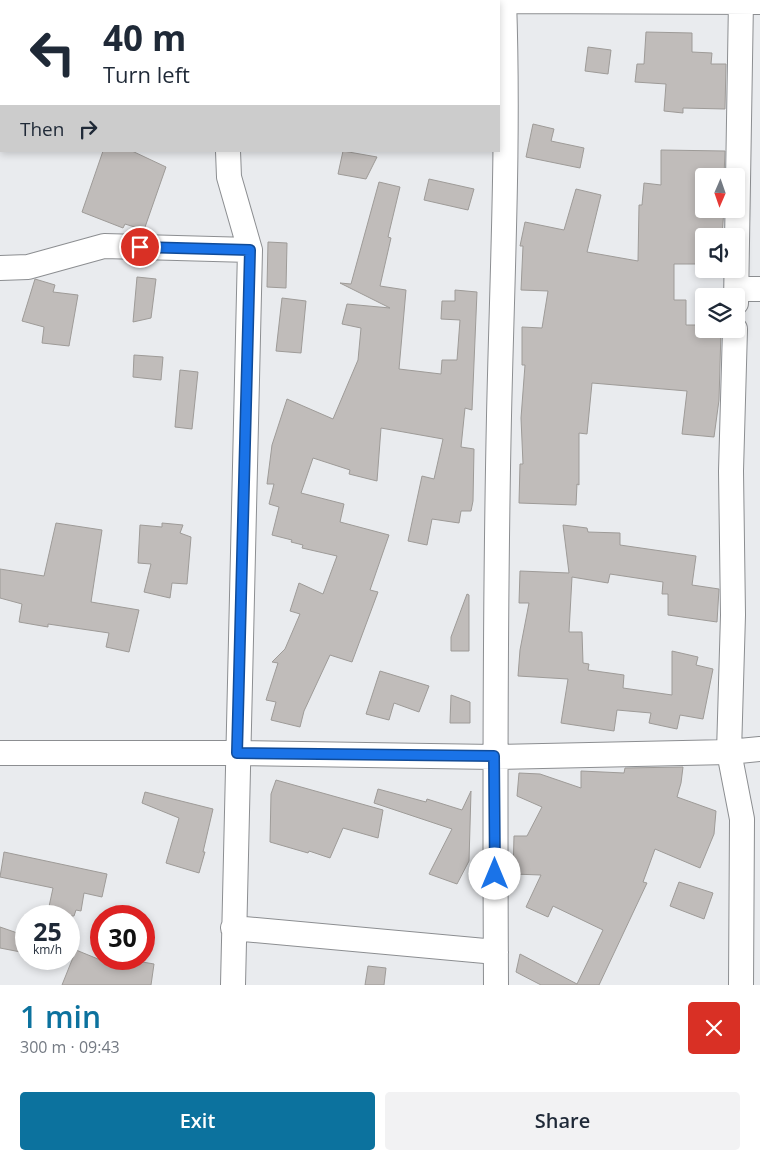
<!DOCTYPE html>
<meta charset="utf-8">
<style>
body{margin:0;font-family:"Open Sans",sans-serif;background:#f2f2f3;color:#1f2937;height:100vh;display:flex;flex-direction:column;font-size:19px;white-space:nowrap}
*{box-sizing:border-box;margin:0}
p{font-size:16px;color:#747a83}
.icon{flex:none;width:28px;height:28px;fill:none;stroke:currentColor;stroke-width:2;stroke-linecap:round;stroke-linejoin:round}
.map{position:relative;height:985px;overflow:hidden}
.details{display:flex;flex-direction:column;background:#fff;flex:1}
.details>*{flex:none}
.banner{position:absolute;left:0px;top:0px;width:500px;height:152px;box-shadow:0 2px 8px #0003;background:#fff;color:#1f2937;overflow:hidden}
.needle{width:32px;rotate:182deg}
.fabs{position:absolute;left:695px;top:168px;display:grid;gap:10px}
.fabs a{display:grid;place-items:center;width:50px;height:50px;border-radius:5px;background:#fff;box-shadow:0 2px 8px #0003;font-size:25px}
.speed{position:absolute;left:15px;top:905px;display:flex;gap:10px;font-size:25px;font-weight:700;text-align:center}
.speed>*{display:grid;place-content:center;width:65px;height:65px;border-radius:50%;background:#fff;box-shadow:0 2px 8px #0003;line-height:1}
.speed small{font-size:12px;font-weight:400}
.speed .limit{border:8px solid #d22;background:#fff;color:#111}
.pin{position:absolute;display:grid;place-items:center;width:42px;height:42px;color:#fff;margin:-21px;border:2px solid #fff;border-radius:50%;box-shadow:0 1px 5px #0007}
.me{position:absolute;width:55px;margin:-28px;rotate:0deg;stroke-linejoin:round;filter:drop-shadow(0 0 4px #0008)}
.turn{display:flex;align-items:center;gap:18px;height:105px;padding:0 20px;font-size:22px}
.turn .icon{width:65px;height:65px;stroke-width:2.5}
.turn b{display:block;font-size:35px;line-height:42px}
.then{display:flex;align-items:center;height:48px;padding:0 20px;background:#0003;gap:10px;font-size:19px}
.round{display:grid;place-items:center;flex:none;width:52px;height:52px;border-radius:5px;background:#f2f2f3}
.headline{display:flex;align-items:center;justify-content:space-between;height:85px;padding:0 20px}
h1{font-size:30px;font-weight:600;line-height:38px;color:#0c729e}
.primary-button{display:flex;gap:10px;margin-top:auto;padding:10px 20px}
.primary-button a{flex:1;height:58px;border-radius:5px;background:#0c729e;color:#fff;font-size:20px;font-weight:600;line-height:58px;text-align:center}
.primary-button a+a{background:#f2f2f3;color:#1f2937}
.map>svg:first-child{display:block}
.building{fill:#c0bcba;stroke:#9e9b98}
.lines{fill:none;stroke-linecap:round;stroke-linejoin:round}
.street-casing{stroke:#8c8e91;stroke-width:26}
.street{stroke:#fff;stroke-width:24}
.route-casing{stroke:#114b97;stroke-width:12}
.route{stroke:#1a73e8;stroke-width:9}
</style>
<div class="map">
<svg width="760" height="985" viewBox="0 0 760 985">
<rect width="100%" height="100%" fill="#e9ebee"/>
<path class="building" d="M646 32 692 33V52L712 53 711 64H726L725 109 683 108V113L664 111 666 84 635 82 637 64H644Z
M588 47 611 50 608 74 585 71Z
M533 124 554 129 551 141 584 148 580 168 526 157Z
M661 150 725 151 724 176H704V209H724L722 236H704V264H674V300H686V325H704V329L708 331H721L719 400 714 437 682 434 687 391 592 383 587 434 579 433V485L577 484 576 505 519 503 520 464H523L521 418 525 365H522V327L542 328 548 291 521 290 523 246H520L525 222 564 230 576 189 601 195 587 252 638 261 639 205H642L644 183 661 185Z
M103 151H132L166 167 144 230 125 224 123 228 82 212Z
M343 151 377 157 366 179 338 174Z
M429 179 474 189 468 210 424 200Z
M379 182 400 187 388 237 391 238 380 286 406 290 399 369 441 374 442 360H457L460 320 441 319 442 301H455V290L477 292 472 410 465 408 461 447 474 449 473 501 471 511H461L459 523 432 519 427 545 408 541 422 476 434 479 443 439 381 428 377 481 349 474 350 470 313 458 301 493 344 504 340 522 389 535 370 590 378 592 352 662 330 655 304 711 300 727 271 720 276 702 266 700 278 663 272 662 285 649 300 614 290 611 299 583 323 594 337 556 302 548 303 545 291 542 292 540 272 535 279 507 269 504 274 484H267L272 445 287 399 333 419 358 360 361 328 342 324 347 304 390 308 340 283 351 284Z
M268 242 287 243 286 288 267 287Z
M137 277 156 279 151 318 133 322Z
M35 279 55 285 53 292 78 295 69 346 42 343 44 327 22 321Z
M282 298 306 301 301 353 276 351Z
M134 355 163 357 161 380 133 377Z
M180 370 198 372 192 429 175 427Z
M56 523 102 530 91 602 139 610 129 652 106 647 109 633 48 624V627L19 622 22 604 0 598V569L44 576Z
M162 523 183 525 180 533 191 537 187 584 172 583 170 598 144 592 151 564 138 563 140 525 162 527Z
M563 525 587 528 588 532 620 533V545L696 556 692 585 719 589 717 622 668 615V594H662L663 582 610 574 608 583 572 577 569 632H582L583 663 589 664 588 670 624 675 623 688 672 695V651L698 657 696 665 713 669 703 719 680 715 677 729 649 723 651 713 617 710 614 731 561 723 568 679 518 676 520 650 529 603H519L520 571 569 573Z
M467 594 469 595V651H451V637Z
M380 671 429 686 419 712 394 703 389 720 366 714Z
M451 695 470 702V723H450Z
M683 767 681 783 677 797 716 811 714 834 700 868 655 849 643 882 647 883 599 985H541L516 972 520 954 577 984 603 930 553 906 548 917 526 907 541 875 513 874 514 836H527L542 807 517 796 519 773 540 774 581 788V771L624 773 625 768Z
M276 780 383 810 378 838 343 828 330 858 309 851 308 853 270 842 271 794Z
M378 789 426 802 427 799 462 810 471 791 469 861 457 884 429 874 452 829 374 803Z
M145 792 213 809 203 852H205L199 873 166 863 179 818 142 803Z
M4 852 107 874 102 897 84 893 81 911 76 910 74 916H47L53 888 0 877Z
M679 882 713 893 704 919 670 906Z
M0 927 26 936V953L0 948Z
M76 950 98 959H125L154 964 151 985H62Z
M368 966 386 968 384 985H365Z"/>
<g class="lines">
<g class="street-casing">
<path id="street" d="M264 0V1
M489 1 760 2
M0 12H1
M228 151 229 177 250 250
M0 268 28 267 104 246 250 250 233 985
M737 289H760
M736 303 741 0
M735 329 731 471 733 615 729 752 742 819 741 985
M0 753H237L494 757 729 752 760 749
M233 928 496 952
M496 985C495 795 495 605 499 416 502 277 509 139 504 0"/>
</g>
<use href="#street" class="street"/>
</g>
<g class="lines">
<g class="route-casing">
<path id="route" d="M140 247 250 250 237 753 494 756 495 874"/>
</g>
<use href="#route" class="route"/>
</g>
</svg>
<div class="fabs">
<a><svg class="needle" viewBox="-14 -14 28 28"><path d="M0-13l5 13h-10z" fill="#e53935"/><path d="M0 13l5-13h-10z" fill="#747a83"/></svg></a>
<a><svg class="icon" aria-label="sound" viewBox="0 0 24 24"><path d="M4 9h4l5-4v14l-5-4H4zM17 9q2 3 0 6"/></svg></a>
<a><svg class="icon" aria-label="layers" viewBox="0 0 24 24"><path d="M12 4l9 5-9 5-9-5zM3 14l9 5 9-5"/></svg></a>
</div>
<div class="speed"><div>25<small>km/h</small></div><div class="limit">30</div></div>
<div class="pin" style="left:140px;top:247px;background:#d93025"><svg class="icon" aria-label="arrive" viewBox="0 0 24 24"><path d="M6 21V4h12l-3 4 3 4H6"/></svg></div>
<svg class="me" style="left:495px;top:874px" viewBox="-20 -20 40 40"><circle r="19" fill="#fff"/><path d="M0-13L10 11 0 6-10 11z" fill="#1a73e8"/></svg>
<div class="banner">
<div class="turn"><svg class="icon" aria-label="left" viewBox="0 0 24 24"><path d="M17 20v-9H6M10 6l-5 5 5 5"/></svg><div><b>40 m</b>Turn left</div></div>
<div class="then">Then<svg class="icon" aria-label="right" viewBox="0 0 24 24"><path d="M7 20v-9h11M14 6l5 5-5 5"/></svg></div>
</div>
</div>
<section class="details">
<div class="headline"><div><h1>1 min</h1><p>300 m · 09:43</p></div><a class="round" style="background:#d93025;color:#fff"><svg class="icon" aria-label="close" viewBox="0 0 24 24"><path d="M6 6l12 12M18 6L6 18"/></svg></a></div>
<div class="primary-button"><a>Exit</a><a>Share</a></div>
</section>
